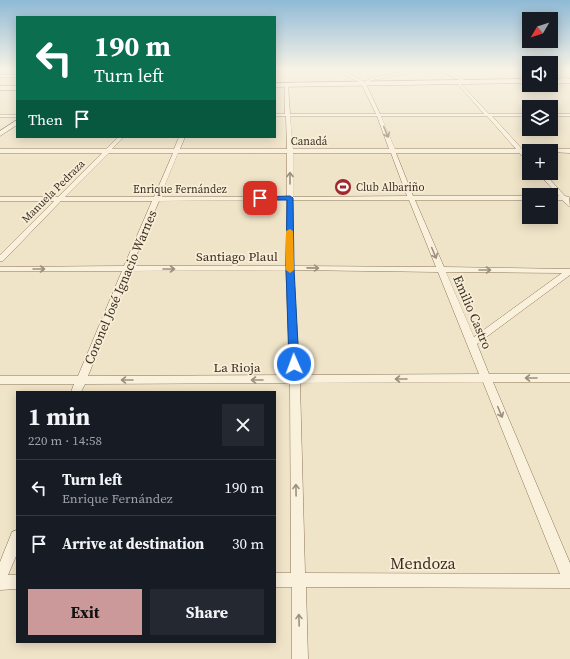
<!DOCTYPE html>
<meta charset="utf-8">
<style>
body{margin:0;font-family:"Source Serif 4",serif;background:#242831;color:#f1f3f6;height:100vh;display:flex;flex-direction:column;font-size:15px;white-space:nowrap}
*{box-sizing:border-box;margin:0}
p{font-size:13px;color:#9ea1a6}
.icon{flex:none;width:22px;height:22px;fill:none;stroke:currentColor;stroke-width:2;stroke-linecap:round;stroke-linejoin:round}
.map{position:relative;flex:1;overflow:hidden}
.side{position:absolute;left:16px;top:391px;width:260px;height:252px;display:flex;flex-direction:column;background:#171b24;border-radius:0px;box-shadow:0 2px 10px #0003}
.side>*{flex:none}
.guide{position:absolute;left:16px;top:16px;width:260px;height:122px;border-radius:0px;box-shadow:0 2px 10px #0003;background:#0b6e4f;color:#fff;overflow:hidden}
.needle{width:26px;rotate:231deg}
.controls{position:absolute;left:522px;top:12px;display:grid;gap:8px}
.controls a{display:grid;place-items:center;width:36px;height:36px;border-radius:0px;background:#171b24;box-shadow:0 2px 10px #0003;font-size:20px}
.pin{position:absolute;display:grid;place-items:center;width:34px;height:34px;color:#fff;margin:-17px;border-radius:8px;box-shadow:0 2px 6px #0006}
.me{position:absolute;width:44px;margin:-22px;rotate:358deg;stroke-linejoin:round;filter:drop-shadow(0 0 3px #0008)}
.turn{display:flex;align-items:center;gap:14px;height:84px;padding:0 12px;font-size:18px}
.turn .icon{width:52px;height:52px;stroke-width:2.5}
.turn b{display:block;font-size:28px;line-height:34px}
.then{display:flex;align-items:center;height:38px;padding:0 12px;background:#0003;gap:8px;font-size:15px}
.round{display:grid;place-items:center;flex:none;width:42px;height:42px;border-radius:0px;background:#242831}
.overview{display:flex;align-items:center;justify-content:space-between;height:68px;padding:0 12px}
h1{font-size:24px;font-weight:700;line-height:30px}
.primary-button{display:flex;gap:8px;margin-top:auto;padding:8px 12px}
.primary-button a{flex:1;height:46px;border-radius:0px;background:#cc999b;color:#111;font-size:16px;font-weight:700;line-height:46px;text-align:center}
.primary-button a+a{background:#242831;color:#f1f3f6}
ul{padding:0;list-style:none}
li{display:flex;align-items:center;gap:12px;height:56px;padding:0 12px;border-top:1px solid #363941}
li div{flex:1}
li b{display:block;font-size:15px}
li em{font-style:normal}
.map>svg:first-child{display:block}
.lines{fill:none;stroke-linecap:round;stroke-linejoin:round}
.street-casing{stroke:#8d765c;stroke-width:1}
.secondary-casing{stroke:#6f573f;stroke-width:1}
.street{fill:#faf1dc;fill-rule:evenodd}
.secondary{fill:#faf1dc;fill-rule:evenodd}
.oneway{stroke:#9c907e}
.route{fill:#1a73e8;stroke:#114b97}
.slow{fill:#f59e0b}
.labels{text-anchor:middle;stroke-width:3.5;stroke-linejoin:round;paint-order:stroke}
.far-street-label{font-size:11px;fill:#3d2e20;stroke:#f7eed8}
.far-poi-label{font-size:11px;fill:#3d2e20;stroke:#f7eed8;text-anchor:start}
.street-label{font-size:13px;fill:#3d2e20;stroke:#f7eed8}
.near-street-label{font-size:16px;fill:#3d2e20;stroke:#f7eed8}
</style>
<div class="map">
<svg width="570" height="659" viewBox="0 0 570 659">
<rect width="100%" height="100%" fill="#f0e4c8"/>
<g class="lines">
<g class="street-casing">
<path id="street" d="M286 69 285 70 275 72V70Z
M334 69H339L365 82 371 78 419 69H428L372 80 366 84 380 114H484L457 83 458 81 489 114H529V116H492L522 149H570V153L529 151V153H525L529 157V162L519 153H396L413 196H529V200H415L444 267 570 269V275L477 344 489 374H570V382H493L570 563V588L306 587 308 659H292V587H275V573H291L290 383 85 384 81 392H71L74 384H0V376H78L122 271H0V267L124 266 152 201H61L3 261H0V255L54 201H0V197H58L102 153H0V149H106L118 137H124L112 149H174L179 137H185L180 149H287L286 116H275V114H285V84L288 85 290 114H376L361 83ZM290 116H377L389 149H293ZM381 116H487L516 149H395ZM109 153H173L154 197H65ZM178 153H287V197H160ZM293 153H391L407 196 293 197ZM287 200 286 266H132L159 201ZM293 200H409L436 267 294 266ZM286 270 290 375 88 376 130 271ZM294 270 438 272 479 374 300 375ZM446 272 562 273 474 337ZM483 382 560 574 305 573 300 383Z
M435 69H441L470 82 467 83Z
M561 69H568L553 74 570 79V81L551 75V72Z
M0 75H17V77H0Z
M551 114H570V116H551Z
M0 115H17V117H0Z
M538 173H544L565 196 569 197 570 207 562 200H551V196H559Z
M17 530V554L8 575H17V589L0 590V562L12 532Z"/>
</g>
<g class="secondary-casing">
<path id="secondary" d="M529 79V83L275 87V83Z
M551 79H570V83H551Z
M0 86H17V90H0Z
M17 120V125L0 136V131Z"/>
</g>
<use href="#street" class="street"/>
<use href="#secondary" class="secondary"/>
</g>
<defs><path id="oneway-shaft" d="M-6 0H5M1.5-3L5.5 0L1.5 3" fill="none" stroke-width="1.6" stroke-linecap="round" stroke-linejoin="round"/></defs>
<g class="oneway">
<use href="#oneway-shaft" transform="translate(386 132) rotate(68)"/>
<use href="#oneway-shaft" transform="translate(290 178) rotate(-90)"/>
<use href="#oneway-shaft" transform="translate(434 253) rotate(67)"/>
<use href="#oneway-shaft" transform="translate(313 268) rotate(1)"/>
<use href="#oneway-shaft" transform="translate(39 269)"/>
<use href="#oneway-shaft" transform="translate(169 269)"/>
<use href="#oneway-shaft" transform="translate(485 270)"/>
<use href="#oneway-shaft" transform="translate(531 378) rotate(180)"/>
<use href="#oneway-shaft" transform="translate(401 379) rotate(180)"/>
<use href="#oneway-shaft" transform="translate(127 380) rotate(180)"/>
<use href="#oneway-shaft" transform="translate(257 380) rotate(180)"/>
<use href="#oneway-shaft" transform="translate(500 412) rotate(67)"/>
<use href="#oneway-shaft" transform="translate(296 490) rotate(-91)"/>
<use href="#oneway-shaft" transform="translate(299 620) rotate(-92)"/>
</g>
<linearGradient id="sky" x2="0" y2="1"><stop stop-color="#8fbad6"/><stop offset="0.43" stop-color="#f8f3e6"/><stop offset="1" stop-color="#f8f3e6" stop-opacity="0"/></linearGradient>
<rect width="570" height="161" fill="url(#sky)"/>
<path class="route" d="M290 196 293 198 294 268 299 364 294 367 289 364 286 268 287 200H260L257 198 260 197Z"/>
<path class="slow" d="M290 229 293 231 294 270 290 273 286 270V231Z"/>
<defs>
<g id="stadium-disc" transform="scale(0.9)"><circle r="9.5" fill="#9e2a2b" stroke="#f7eed8"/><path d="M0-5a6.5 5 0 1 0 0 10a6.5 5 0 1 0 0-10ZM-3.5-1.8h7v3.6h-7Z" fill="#fff"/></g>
</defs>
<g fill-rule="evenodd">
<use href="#stadium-disc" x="343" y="187"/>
</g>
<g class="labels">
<g class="far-street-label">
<text x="309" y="145">Canadá</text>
<text x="180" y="193">Enrique Fernández</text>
<text transform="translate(53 191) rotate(-45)" y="4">Manuela Pedraza</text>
</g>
<g class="far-poi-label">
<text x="356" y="191">Club Albariño</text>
</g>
<g class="street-label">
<text x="237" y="261">Santiago Plaul</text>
<text transform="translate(120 287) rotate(-67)" y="5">Coronel José Ignacio Warnes</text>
<text transform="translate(473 312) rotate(67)" y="5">Emilio Castro</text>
<text x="237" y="372">La Rioja</text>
</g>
<g class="near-street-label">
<text x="423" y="569">Mendoza</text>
</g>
</g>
</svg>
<div class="controls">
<a><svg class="needle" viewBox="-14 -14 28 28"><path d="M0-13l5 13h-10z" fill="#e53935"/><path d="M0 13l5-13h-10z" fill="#9ea1a6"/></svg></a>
<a><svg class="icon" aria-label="sound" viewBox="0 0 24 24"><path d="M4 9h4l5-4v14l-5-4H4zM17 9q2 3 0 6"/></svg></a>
<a><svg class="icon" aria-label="layers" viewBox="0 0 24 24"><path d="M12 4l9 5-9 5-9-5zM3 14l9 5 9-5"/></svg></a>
<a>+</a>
<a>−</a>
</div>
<div class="pin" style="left:260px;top:198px;background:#d93025"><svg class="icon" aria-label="arrive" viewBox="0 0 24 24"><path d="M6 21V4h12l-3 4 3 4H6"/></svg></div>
<svg class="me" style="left:294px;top:364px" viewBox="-20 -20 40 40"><circle r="17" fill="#1a73e8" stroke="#fff" stroke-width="3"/><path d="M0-11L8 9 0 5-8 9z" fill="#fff"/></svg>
<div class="guide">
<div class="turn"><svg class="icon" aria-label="left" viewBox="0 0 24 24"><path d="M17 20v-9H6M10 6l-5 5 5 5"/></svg><div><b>190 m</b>Turn left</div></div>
<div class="then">Then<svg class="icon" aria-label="arrive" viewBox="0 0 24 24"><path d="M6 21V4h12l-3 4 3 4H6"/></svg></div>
</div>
<section class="side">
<div class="overview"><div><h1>1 min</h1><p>220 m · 14:58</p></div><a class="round"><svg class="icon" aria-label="close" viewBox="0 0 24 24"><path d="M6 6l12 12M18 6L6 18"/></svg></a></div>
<ul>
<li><svg class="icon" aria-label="left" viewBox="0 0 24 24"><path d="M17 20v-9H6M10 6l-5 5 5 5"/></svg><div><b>Turn left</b><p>Enrique Fernández</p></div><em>190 m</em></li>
<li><svg class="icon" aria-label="arrive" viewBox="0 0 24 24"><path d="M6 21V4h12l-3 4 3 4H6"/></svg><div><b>Arrive at destination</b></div><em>30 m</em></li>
</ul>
<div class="primary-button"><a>Exit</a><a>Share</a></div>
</section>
</div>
